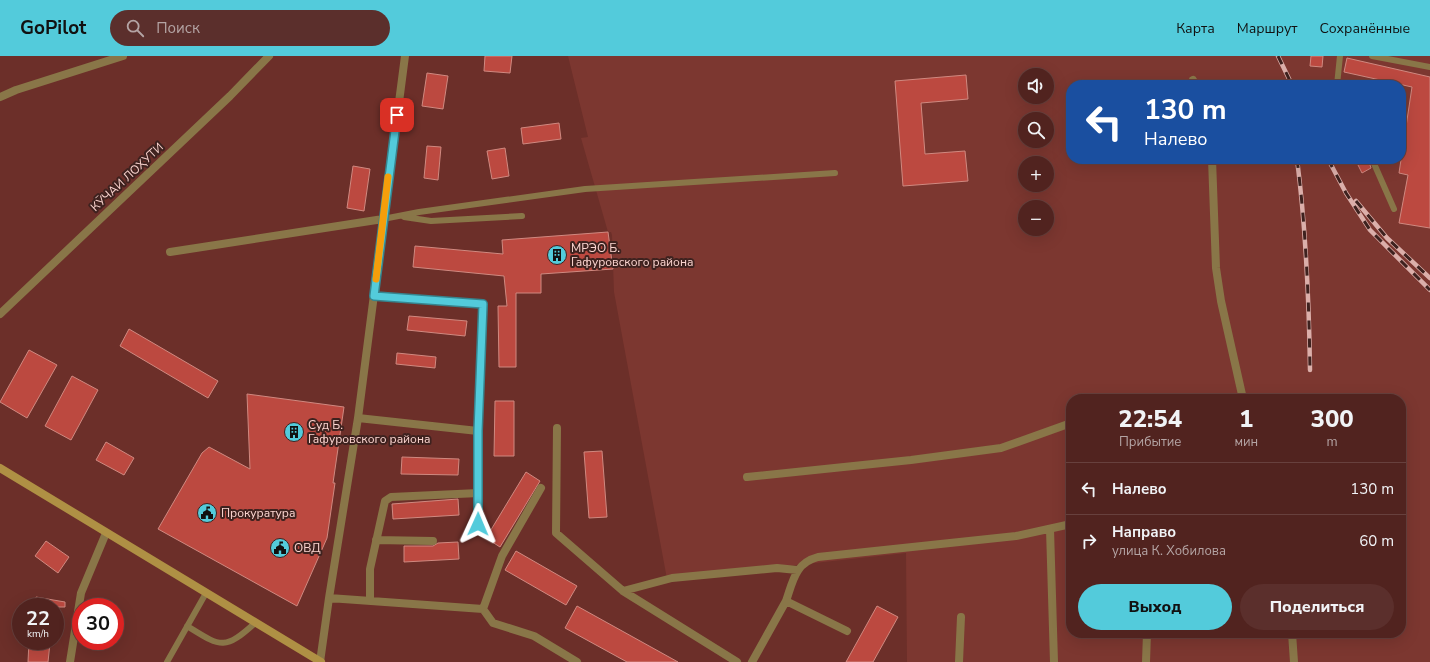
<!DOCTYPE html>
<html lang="ru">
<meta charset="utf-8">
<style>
body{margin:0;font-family:"Nunito Sans",sans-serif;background:#5b2f2c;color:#f1f3f6;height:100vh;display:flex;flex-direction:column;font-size:15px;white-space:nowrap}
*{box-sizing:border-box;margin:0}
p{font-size:13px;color:#b4a4a4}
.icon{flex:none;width:22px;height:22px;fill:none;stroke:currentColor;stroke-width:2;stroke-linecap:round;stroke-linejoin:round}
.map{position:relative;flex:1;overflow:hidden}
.side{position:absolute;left:1066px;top:338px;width:340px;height:244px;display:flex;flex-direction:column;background:#51231f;border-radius:16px;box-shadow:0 4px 16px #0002,0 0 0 1px #67403d}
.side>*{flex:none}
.hud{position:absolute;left:1066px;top:24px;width:340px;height:84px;border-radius:16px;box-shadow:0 4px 16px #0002,0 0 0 1px #67403d;background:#1a4fa0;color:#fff;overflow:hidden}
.fabs{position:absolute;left:1018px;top:12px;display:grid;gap:8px}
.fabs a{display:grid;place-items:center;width:36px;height:36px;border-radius:50%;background:#51231f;box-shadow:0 4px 16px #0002,0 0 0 1px #67403d;font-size:20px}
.speed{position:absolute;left:12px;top:542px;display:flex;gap:8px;font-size:20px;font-weight:700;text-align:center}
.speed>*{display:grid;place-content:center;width:52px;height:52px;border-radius:50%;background:#51231f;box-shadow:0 4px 16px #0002,0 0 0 1px #67403d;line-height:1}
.speed small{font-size:10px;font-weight:400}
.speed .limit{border:6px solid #d22;background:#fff;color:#111}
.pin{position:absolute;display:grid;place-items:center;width:34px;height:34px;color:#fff;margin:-17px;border-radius:8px;box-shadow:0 2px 6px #0006}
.me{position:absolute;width:44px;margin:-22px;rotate:1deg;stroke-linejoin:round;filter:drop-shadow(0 0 3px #0008)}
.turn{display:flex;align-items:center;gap:14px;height:84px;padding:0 12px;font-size:18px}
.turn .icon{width:52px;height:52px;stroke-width:2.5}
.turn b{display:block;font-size:28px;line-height:34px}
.eta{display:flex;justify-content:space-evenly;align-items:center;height:68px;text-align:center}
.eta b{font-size:24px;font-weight:800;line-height:28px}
.button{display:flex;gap:8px;margin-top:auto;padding:8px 12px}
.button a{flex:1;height:46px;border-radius:24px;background:#53cbdb;color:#111;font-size:16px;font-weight:800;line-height:46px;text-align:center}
.button a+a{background:#5b2f2c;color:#f1f3f6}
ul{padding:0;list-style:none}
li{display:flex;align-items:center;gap:12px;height:52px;padding:0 12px;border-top:1px solid #67403d}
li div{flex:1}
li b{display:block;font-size:15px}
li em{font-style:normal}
header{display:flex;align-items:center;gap:24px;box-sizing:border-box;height:56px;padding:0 20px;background:#53cbdb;color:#111}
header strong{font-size:19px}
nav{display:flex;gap:22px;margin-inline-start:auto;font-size:14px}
.search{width:280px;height:36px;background:#5b2f2c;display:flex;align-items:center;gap:10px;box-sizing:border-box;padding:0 14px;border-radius:22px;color:#b4a4a4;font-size:15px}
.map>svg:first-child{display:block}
.built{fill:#7c3730;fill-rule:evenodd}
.building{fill:#bc4940;stroke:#d08980}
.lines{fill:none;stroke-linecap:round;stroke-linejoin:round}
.lane{stroke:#897648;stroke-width:6}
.street{stroke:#897648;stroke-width:8}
.secondary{stroke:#af9044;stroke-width:8}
.rail-casing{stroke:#dbafaa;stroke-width:4.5}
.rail{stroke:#3e221f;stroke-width:3;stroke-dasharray:9;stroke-linecap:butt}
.route-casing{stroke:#36848e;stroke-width:10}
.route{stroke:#53cbdb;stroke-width:7}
.slow{stroke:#f59e0b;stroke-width:7}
.labels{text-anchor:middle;stroke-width:4;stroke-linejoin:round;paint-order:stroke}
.street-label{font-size:12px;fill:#fcd5d0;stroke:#3e221f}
.poi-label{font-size:12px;fill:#fcd5d0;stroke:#3e221f;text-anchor:start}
</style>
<header>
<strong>GoPilot</strong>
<div class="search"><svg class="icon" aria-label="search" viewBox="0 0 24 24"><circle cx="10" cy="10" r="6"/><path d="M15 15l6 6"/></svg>Поиск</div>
<nav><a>Карта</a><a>Маршрут</a><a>Сохранённые</a></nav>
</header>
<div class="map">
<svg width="1430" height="606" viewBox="0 0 1430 606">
<rect width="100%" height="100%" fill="#6c2f29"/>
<path class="built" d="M568 0H1430V606H907L906 497 667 523 614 236 612 179 611 176H608L581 82 588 81ZM1025 19H1047V41H1025ZM1071 29H1401V103H1071ZM1025 63H1047V85H1025ZM1025 107H1047V129H1025ZM1025 151H1047V173H1025ZM1071 343H1401V577H1071Z"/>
<path class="building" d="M485 0H512L510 17 484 15Z
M1311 0H1323L1322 11 1310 10Z
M1347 2 1430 21V172L1399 167 1408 119 1399 117 1412 31 1344 16Z
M427 17 448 20 443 53 422 50Z
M966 19 968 43 921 47 925 98 965 95 968 125 903 130 895 25Z
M559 67 561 83 523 88 521 72Z
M427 90 441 91 438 124 424 122Z
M505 92 509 120 492 123 487 95Z
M1355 103H1368L1371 112 1362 117Z
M353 110 370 113 364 155 347 152Z
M608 176 613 213 541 218V237H516V311H499L498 250H507L504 220 413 211 415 190 503 198 502 184Z
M409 260 467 265 465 280 407 274Z
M129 273 218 325 208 342 120 290Z
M29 294 57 309 27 362 0 346Z
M397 297 436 301 435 312 396 308Z
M72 320 98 334 71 384 45 370Z
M247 338 344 351 333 427H335L327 482 297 550 158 473 202 397 209 391 250 413Z
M495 345H514V400H494Z
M106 386 134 402 124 419 96 404Z
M602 395 607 461 589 462 584 396Z
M402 401 459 403 458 419 401 418Z
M526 416 540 425 500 491 486 482Z
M458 443 459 459 393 463 392 448Z
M46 485 69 501 58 517 35 500Z
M458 486 459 503 404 506V490H433L438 487Z
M516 495 577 530 566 549 505 514Z
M36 541 65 546V551H35Z
M577 550 678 606H627L565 572Z
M877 550 898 561 873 606H846Z
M29 585 50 587 48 606H28Z"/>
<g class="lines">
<path class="lane" d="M1372 0 1430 11
M1337 29 1340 0
M1372 103 1394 153
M404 161 431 165 522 160
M383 163 419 156 585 133 835 117
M187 570C221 591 224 595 255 567
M167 606 206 537"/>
<path class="street" d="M1193 24 1195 29
M0 41 16 34 123 0
M1212 103 1216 212 1221 245 1243 343
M170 196 383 163
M374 240 483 248 478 375 479 468
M0 258 230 40 269 0
M1225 343 1242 341
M358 362 478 375
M557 372 556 477 623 535 737 606
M747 421 911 404 1001 392 1071 367
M1050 473 1054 606
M376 484 433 485
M623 535 672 522 777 512 797 514
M329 542 483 553 502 500 541 432
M370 545V513L385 445 391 441 479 437
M786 545C793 525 795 507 818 501L1016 480 1071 468
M483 553 493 567 534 580 577 606
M1292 577 1294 606
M70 606 81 537 106 477
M320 606 329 542 358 362 405 0
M752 606 786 545 847 575
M959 606 961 561
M1146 606 1147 577"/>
<path class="secondary" d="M0 412 321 606"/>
<g class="rail-casing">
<path id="rail" d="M1278 0 1292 29
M1297 103C1306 173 1309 244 1310 314
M1328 103 1346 137 1370 174 1430 234
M1356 145 1387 182 1430 222"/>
</g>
<use href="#rail" class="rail"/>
</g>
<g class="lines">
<g class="route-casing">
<path id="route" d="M397 59 374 240 483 248 478 375V468"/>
</g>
<use href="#route" class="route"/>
<path class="slow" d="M376 223 388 121"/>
</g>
<defs>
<g id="building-disc" transform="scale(1)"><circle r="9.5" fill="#53cbdb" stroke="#3e221f"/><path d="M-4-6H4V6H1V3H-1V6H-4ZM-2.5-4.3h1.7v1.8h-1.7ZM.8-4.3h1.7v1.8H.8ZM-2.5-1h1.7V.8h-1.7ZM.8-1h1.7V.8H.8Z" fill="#111"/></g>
<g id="civic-disc" transform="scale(1)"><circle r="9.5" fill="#53cbdb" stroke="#3e221f"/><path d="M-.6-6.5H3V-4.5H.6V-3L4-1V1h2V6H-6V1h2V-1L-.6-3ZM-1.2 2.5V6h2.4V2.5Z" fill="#111"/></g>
</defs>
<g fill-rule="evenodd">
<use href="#building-disc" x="557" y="199"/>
<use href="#building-disc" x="294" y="376"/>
<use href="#civic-disc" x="207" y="457"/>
<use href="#civic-disc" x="280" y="492"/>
</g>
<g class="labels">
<g class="street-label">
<text transform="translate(127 121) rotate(-43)" y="4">КӮЧАИ ЛОҲУТИ</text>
</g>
<g class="poi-label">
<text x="571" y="196">МРЭО Б.<tspan x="571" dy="14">Гафуровского района</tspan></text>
<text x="308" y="373">Суд Б.<tspan x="308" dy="14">Гафуровского района</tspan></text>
<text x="221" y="461">Прокуратура</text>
<text x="294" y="496">ОВД</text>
</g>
</g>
</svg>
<div class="fabs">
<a><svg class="icon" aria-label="sound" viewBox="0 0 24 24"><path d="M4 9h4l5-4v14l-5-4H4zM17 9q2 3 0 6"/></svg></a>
<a><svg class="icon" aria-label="search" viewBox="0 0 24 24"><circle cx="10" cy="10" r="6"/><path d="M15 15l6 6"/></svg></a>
<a>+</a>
<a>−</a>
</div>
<div class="speed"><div>22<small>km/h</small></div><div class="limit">30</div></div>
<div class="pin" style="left:397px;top:59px;background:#d93025"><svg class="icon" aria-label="arrive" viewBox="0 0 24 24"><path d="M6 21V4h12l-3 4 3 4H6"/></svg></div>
<svg class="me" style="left:478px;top:468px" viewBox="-20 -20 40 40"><path d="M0-17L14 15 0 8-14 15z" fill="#53cbdb" stroke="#fff" stroke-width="4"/></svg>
<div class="hud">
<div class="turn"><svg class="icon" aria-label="left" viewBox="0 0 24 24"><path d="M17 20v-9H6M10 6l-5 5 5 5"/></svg><div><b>130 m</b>Налево</div></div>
</div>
<section class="side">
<div class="eta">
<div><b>22:54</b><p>Прибытие</p></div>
<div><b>1</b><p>мин</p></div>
<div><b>300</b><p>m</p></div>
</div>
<ul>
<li><svg class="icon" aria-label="left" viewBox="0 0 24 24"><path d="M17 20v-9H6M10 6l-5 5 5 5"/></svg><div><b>Налево</b></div><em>130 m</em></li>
<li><svg class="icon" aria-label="right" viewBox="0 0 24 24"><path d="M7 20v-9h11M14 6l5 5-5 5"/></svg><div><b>Направо</b><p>улица К. Хобилова</p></div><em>60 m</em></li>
</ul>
<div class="button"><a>Выход</a><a>Поделиться</a></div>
</section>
</div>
